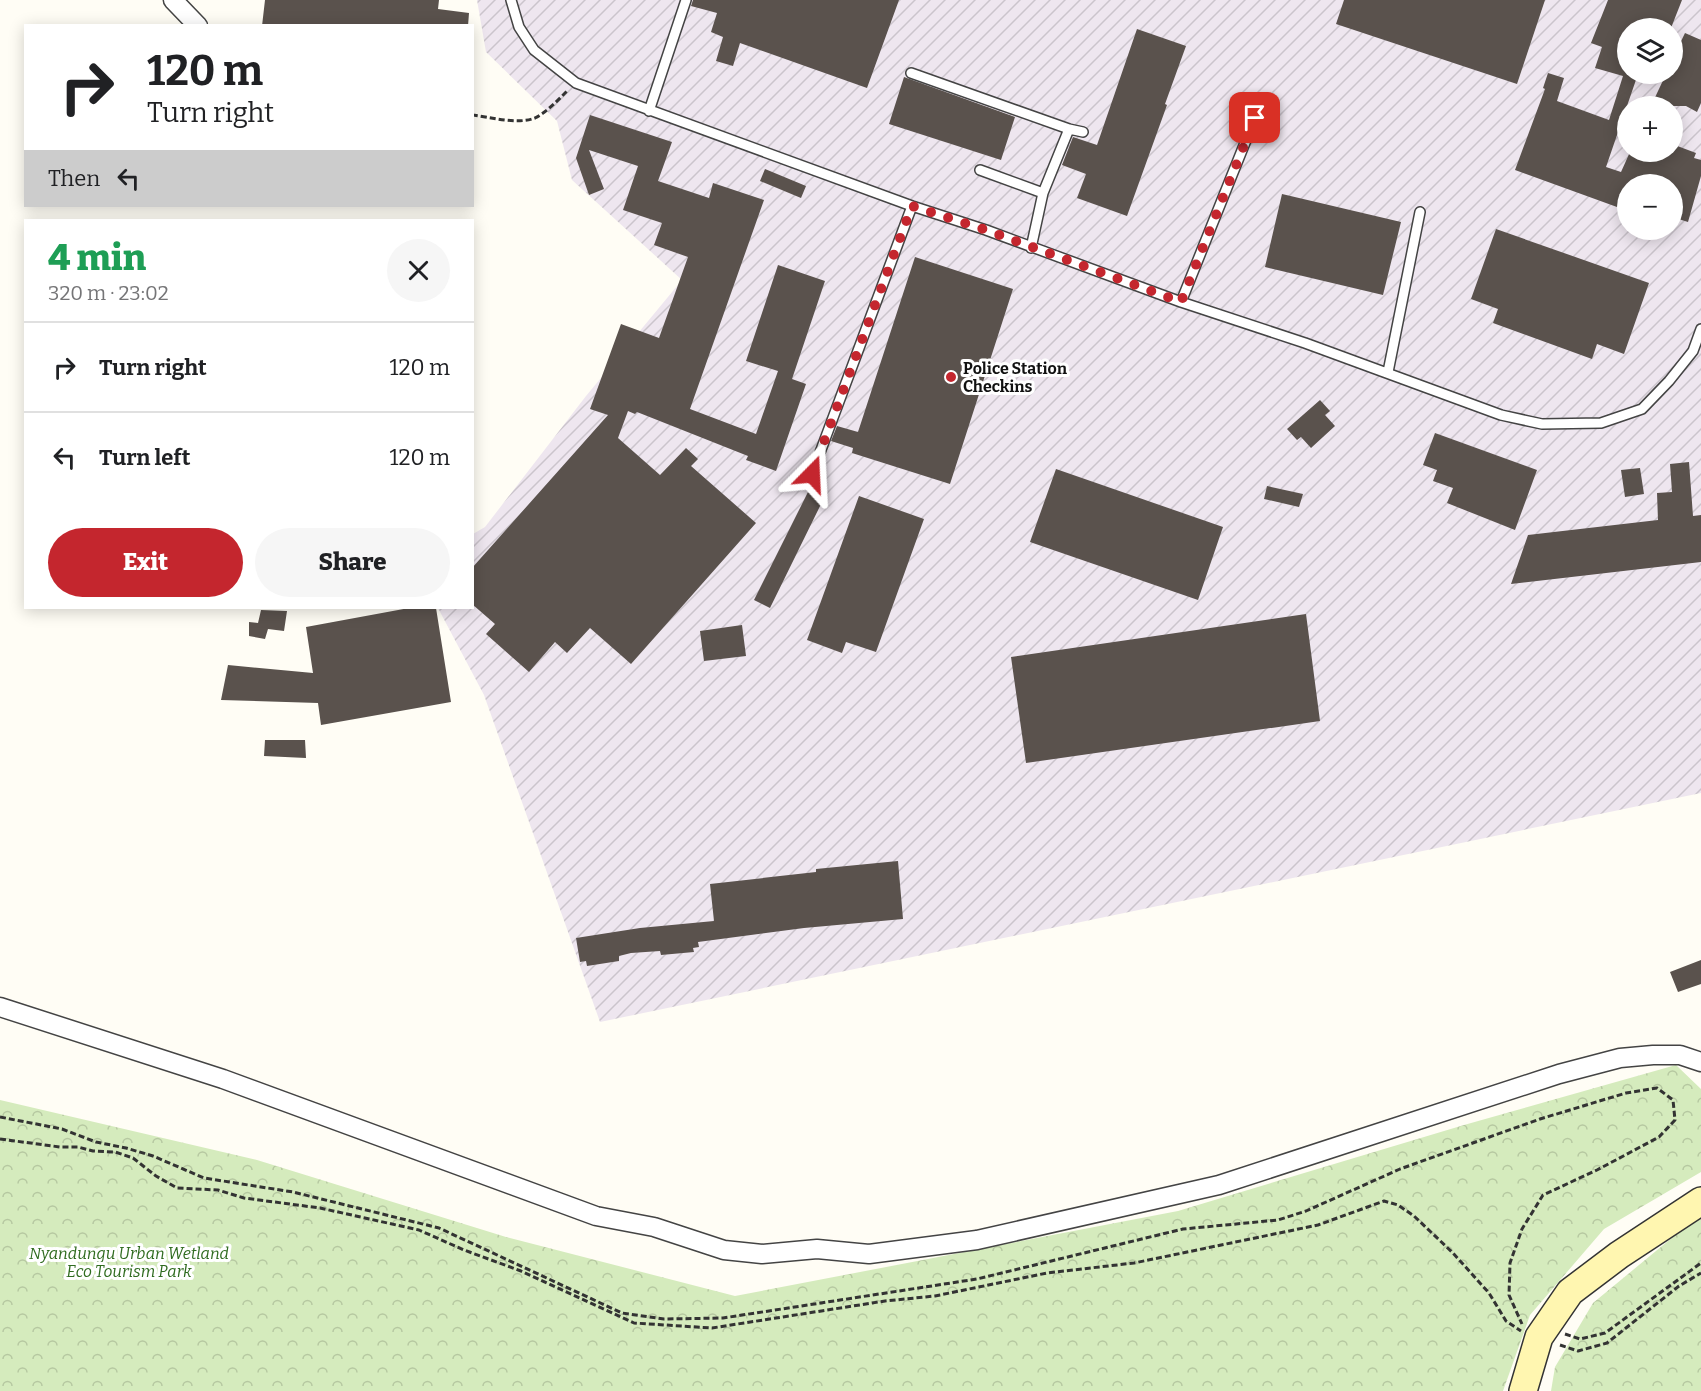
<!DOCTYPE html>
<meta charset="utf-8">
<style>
body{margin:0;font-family:Bitter,serif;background:#f6f6f6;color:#202124;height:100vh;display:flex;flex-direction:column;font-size:22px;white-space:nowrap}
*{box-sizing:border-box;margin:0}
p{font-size:20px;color:#757577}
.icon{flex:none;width:33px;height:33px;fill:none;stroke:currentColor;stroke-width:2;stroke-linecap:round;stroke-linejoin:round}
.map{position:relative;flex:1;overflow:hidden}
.panel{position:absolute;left:24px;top:219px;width:450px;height:390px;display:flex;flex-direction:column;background:#fff;border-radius:0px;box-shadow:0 3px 15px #0003}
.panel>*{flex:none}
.banner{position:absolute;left:24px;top:24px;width:450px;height:183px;border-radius:0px;box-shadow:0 3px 15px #0003;background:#fff;color:#202124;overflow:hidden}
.controls{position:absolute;left:1617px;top:18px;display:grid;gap:12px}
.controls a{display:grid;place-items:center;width:66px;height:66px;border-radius:50%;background:#fff;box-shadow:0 3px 15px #0003;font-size:30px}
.pin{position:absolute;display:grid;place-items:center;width:51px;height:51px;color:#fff;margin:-26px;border-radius:12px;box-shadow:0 3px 9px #0006}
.me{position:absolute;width:66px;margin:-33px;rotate:21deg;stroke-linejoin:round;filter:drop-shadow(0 0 4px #0008)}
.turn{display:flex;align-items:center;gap:21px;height:126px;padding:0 24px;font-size:27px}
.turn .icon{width:78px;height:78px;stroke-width:2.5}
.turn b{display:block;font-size:42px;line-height:51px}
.then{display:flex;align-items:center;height:57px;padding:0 24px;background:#0003;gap:12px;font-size:22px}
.round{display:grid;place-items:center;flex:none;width:63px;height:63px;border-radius:32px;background:#f6f6f6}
.summary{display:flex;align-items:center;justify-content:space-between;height:102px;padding:0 24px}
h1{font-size:36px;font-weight:800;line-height:45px;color:#1e9e55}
.action{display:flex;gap:12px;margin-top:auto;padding:12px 24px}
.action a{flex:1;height:69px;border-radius:36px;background:#c4262e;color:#fff;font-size:24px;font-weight:800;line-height:69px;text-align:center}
.action a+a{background:#f6f6f6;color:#202124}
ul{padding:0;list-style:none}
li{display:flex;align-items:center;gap:18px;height:90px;padding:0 24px;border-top:2px solid #e0e0e0}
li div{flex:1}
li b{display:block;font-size:22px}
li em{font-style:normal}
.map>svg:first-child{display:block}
.industrial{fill:url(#industrial-furrows);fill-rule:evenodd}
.park{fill:url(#park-crowns)}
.building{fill:#5a524d}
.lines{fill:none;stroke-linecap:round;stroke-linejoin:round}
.service-casing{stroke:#444;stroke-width:12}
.minor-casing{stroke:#444;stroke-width:21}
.secondary-casing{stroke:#333;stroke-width:30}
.path{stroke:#333;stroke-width:3;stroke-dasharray:6 3;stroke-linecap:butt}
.service{stroke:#fff;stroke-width:9}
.minor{stroke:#fff;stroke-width:18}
.secondary{stroke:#fff6b0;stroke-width:27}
.route{stroke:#c4262e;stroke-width:10;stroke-dasharray:0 18}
.poi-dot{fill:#c4262e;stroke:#fff;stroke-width:2}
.labels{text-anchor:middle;stroke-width:6;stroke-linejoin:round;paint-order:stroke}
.poi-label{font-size:16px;font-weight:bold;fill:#111;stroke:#fff;text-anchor:start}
.park-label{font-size:16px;font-style:italic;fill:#2f6b1f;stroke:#fff}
</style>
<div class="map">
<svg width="1701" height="1391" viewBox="0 0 1701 1391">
<defs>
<pattern id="industrial-furrows" width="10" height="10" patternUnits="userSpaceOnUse" patternTransform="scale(1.5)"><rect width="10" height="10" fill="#eee6ef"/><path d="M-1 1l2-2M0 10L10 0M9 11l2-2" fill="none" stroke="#cbc4cc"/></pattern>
<pattern id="park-crowns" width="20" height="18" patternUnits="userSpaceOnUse" patternTransform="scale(1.5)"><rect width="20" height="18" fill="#d5ebbd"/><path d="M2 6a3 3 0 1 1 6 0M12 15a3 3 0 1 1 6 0" fill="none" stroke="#b6c8a1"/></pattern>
</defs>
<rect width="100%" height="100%" fill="#fffdf5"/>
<path class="industrial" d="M477 0H1701V793L600 1022 484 695 438 608H472L473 534 485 527 586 396 682 280 572 180 557 121 486 52ZM1628 28H1672V74H1628ZM1628 106H1672V152H1628ZM1628 184H1672V230H1628Z"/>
<path class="park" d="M1676 1065 1701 1089V1172L1604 1229 1530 1315 1503 1391H0V1100L257 1160 506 1237 735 1296 1178 1211 1464 1125Z
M1701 1218V1391H1551L1555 1367 1593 1303 1685 1227Z"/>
<path class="building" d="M265 0H439L438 9 469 13 468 26H262Z
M693 0H899L867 88 740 43 733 66 716 61 723 37 711 32 717 13 691 6Z
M1344 0H1545L1517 84 1336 24Z
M1608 0H1682L1671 28H1628V74H1638L1606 167 1621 172 1630 152H1672V144L1696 153 1694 158 1701 160V176L1688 222 1672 217V184H1628V211L1515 170 1545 89 1543 88 1548 73 1564 78 1557 101 1609 120 1623 76 1595 68 1602 47 1591 43Z
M1137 29 1186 46 1165 104 1167 105 1127 216 1077 198 1086 174 1062 165 1073 137 1097 145Z
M1685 33 1701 40V103L1697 112 1686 106H1651L1666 74H1672V60Z
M904 77 1015 117 1001 160 889 124Z
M590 115 672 142 658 181 709 198 713 183 764 200 690 409 756 434 778 371 746 361 778 265 825 281 792 379 806 384 776 471 746 460 748 456 637 412 635 414 628 411 618 438 660 475 686 448 698 459 691 466 756 523 631 664 590 628 567 653 555 642 529 672 486 634 495 624 472 604V568L608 415 590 409 621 324 659 338 688 257 654 245 662 223 623 210 638 166 589 150 604 189 589 195 576 158Z
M765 169 806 186 801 198 760 181Z
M1282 194 1401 222 1383 295 1265 267Z
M1496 229 1649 283 1624 354 1597 344 1592 359 1493 323 1498 309 1471 299Z
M915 257 1013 289 950 484 852 453 853 448 831 441 837 426 858 432Z
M1320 400 1330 411 1325 415 1335 426 1311 448 1301 437 1297 440 1287 429Z
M1435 433 1537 470 1515 530 1447 503 1453 488 1433 481 1437 470 1423 465Z
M1689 462 1693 516 1701 515V562L1511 584 1528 535 1658 520 1657 493 1672 492 1670 464Z
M1640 468 1644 494 1625 497 1621 470Z
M1056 469 1223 527 1198 600 1030 542Z
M1267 486 1303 494 1299 507 1264 499Z
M808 492 823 500 770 608 754 600Z
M859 496 924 519 876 652 846 642 842 653 807 640Z
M409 608H436L451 702 321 725 318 703 221 700 228 665 313 673 306 627Z
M261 610 287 611 284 631 268 629 265 639 249 636V622L258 623Z
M1306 614 1320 721 1026 763 1011 657Z
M742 625 746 656 704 661 700 631Z
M265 740H305L306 758 264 756Z
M898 861 903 919 804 928 698 942 699 947 693 948 694 952 661 955 660 951 631 953 619 956V961L587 966 586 961 580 962 576 938 640 928 714 921 710 884 816 872V869Z
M1701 960V984L1678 992 1670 972Z"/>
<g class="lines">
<g class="service-casing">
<path id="service" d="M511 0 519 27 534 50 576 83 912 206 986 230 1181 302 1305 343 1501 415 1542 424 1601 423 1642 409 1669 381 1693 351 1701 329
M911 73 1069 129 1083 132
M649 111 686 0
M980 170 1043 193
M1031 248 1043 193 1069 129
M1181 302 1263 98
M1388 372 1420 212
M812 474 912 206"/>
</g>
<g class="minor-casing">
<path id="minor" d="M173 0 198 26
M0 1007 223 1079 596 1216 654 1227 724 1250 762 1254 817 1249 869 1254 977 1240 1219 1185 1559 1074 1620 1058 1653 1055H1680L1701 1062"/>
</g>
<g class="secondary-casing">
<path id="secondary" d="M1523 1391 1539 1337 1570 1292 1619 1255 1701 1201"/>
</g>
<path class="path" d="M472 115C491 117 517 125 535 118 547 112 558 100 568 90
M0 1117 62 1129 96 1142 126 1148 153 1156 204 1178 293 1192 439 1228 622 1313 664 1319 723 1318 977 1279 1183 1229 1278 1220 1306 1211 1400 1169 1540 1119 1626 1093 1657 1088 1673 1100 1675 1120 1659 1137 1597 1170 1543 1195 1522 1229 1510 1263 1509 1295 1522 1324
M0 1139 60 1147H78L93 1151 115 1152 133 1158 156 1176 177 1188 218 1190 244 1198 320 1208 419 1230 464 1250 521 1271 634 1323 712 1328 885 1301 935 1296 1047 1273 1134 1263 1318 1225 1384 1201 1398 1205 1414 1216 1453 1253 1489 1293 1506 1321 1521 1331
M1565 1334 1580 1339 1605 1333 1701 1263
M1560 1345 1578 1351 1607 1343 1679 1286 1701 1273"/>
<use href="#service" class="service"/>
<use href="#minor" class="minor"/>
<use href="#secondary" class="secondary"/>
</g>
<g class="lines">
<path class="route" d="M812 474 912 206 986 230 1181 302 1255 118"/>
</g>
<circle class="poi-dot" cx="951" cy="377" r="6"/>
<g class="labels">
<g class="poi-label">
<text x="963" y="374">Police Station<tspan x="963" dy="18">Checkins</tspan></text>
</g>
<g class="park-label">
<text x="129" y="1259">Nyandungu Urban Wetland<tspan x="129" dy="18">Eco Tourism Park</tspan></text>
</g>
</g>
</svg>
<div class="controls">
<a><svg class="icon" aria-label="layers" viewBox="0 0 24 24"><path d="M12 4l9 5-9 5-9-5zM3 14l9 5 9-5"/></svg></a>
<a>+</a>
<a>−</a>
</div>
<div class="pin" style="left:1255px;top:118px;background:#d93025"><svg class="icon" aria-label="arrive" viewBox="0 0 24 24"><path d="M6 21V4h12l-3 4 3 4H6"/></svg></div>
<svg class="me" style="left:812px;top:474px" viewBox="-20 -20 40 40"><path d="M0-17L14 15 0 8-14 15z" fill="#c4262e" stroke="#fff" stroke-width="4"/></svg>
<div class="banner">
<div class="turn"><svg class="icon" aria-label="right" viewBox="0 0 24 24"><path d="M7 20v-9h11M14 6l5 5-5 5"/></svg><div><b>120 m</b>Turn right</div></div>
<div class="then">Then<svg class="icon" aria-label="left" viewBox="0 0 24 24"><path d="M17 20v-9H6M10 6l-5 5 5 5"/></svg></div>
</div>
<section class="panel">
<div class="summary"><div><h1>4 min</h1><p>320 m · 23:02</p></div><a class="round"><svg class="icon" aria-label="close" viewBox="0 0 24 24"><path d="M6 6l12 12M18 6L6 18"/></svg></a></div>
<ul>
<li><svg class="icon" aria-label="right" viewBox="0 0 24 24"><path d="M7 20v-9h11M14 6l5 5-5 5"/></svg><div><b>Turn right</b></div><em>120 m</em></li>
<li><svg class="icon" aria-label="left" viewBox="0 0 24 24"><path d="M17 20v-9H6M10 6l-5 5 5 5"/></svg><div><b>Turn left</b></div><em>120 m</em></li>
</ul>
<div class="action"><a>Exit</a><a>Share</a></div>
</section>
</div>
